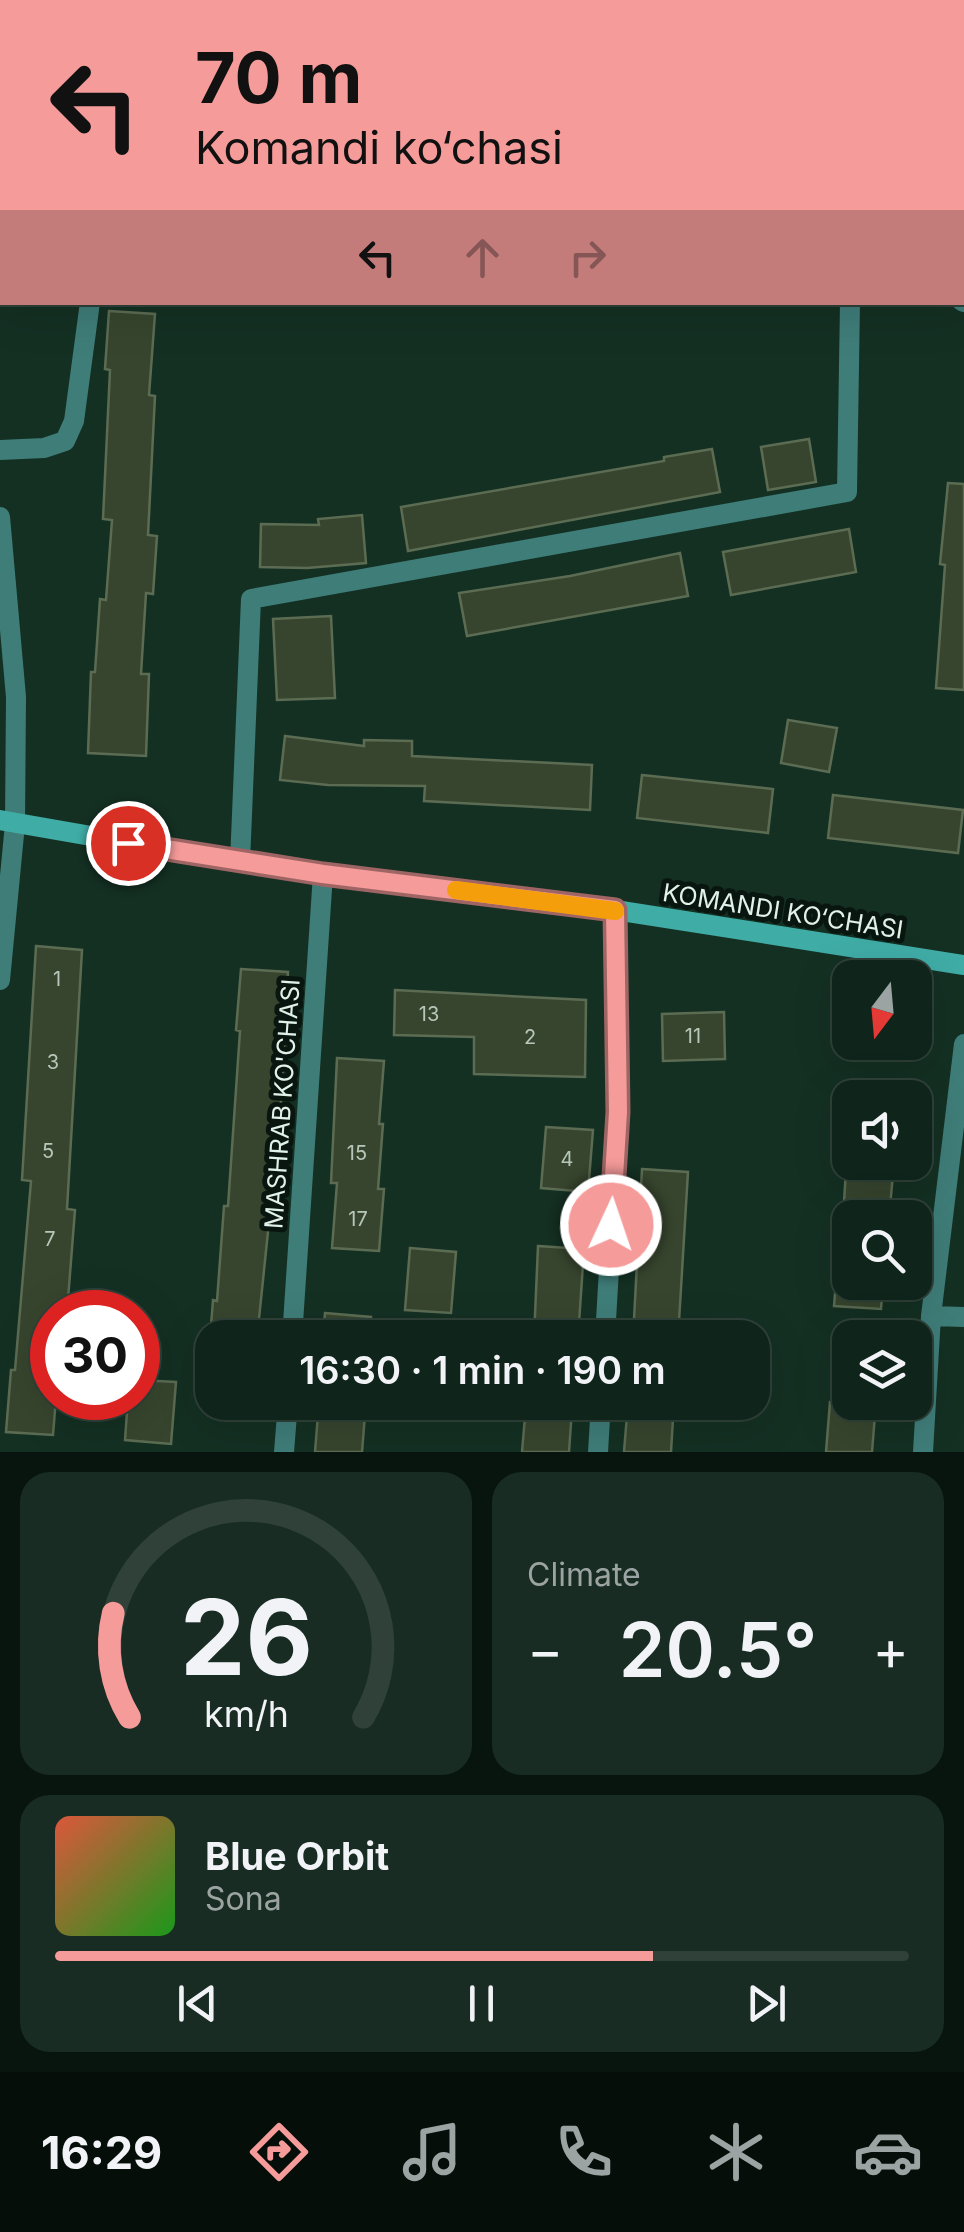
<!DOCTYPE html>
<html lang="en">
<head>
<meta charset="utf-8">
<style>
	:root { --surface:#0f241a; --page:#182c23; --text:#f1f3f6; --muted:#9ba4a2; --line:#2f4139; --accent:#f59b9a }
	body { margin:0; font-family:Inter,sans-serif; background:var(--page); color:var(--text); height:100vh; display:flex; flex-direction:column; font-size:38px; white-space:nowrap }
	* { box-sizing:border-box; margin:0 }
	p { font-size:32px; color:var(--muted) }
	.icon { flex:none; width:55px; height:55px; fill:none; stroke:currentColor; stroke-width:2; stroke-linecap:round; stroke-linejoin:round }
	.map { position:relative; height:1452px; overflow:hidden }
	.sheet { display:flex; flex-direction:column; gap:20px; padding:20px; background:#08140e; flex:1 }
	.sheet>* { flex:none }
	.top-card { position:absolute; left:0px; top:0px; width:965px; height:305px; box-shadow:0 10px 40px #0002,0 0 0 2px var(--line); background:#f59b9a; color:#111; overflow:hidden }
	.needle { width:65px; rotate:196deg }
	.fabs { position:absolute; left:832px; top:960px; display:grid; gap:20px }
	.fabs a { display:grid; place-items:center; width:100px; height:100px; border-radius:20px; background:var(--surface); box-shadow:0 10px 40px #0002,0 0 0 2px var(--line); font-size:50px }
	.speed { position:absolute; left:30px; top:1290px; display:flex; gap:20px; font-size:50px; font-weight:700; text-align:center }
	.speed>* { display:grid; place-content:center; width:130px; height:130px; border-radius:50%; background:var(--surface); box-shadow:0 10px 40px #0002,0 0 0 2px var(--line); line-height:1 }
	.speed .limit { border:15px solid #d22; background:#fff; color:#111 }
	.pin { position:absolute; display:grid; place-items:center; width:85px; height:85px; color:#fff; margin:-42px; border:5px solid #fff; border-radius:50%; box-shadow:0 2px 10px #0007 }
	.me { position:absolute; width:110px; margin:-55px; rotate:3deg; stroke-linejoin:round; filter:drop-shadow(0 0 8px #0008) }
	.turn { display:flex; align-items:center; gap:35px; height:210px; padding:0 30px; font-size:45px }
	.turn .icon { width:130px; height:130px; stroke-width:2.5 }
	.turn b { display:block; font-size:70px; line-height:85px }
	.lanes { display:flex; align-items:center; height:95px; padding:0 30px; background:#0003; justify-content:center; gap:50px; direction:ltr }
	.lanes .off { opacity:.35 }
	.big { font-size:75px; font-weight:600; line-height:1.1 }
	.sheet .widget { flex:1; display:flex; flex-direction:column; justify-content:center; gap:15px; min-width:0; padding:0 35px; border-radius:30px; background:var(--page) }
	.sheet .dial { align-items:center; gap:0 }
	.dial svg { height:260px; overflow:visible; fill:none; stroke:var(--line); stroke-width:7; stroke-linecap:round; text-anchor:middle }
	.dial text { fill:var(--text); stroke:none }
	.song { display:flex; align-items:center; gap:30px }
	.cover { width:120px; height:120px; border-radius:15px; background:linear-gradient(135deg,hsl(10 70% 55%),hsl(120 70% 35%)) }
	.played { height:10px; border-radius:5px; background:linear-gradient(90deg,var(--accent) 70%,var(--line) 70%) }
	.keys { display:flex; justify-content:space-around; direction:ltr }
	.heat { display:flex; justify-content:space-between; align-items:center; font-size:55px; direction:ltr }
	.sheet .tiles { flex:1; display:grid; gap:20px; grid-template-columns:1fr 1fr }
	.widget:last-child { grid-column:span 2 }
	.trip { position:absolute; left:195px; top:1320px; width:575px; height:100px; border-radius:30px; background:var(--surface); box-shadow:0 10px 40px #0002,0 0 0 2px var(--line); font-weight:600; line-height:100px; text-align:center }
	.dock { display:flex; height:160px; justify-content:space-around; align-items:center; background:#060e0a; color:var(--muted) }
	.dock .icon { width:70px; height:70px }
	.dock .on { color:var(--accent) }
	.dock b { font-size:45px; color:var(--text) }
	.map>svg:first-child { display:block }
	.building { fill:#37452e; stroke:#5c6c53; stroke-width:2.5 }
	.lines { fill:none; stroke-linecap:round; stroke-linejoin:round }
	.street { stroke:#3f7d79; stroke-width:20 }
	.secondary { stroke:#40aca6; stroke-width:20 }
	.route-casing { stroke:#9f6564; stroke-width:25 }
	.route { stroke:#f59b9a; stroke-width:18 }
	.slow { stroke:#f59e0b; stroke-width:18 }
	.labels { text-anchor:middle; stroke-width:10; stroke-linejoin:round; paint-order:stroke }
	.number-label { font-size:20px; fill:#b6c7ba }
	.street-label { font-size:25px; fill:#e1f2e8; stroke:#09150f }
</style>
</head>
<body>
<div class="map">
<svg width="964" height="1452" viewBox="0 0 964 1452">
	<rect width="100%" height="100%" fill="#143023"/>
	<path class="building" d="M109,311L155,314L149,395L155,396L148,535L157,536L153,594L146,593L141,674H149L146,756L88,753L91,672H95L100,599L106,600L112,520L103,519L110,370L105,369Z
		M809,439L816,482L768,490L761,447Z
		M712,449L720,492L408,551L401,507L664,461V457Z
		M948,483L964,484V690L936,688L945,565L940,564Z
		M362,515L366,563L307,568L260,567L261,524L319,525L318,519Z
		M849,529L856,572L731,595L723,552Z
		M680,553L688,596L467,636L459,593L570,576Z
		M331,616L335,698L277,700L273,619Z
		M788,720L837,728L829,772L781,763Z
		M285,736L364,746V740L412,741V756L592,765L590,810L424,801L425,786L328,785L280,780Z
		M642,775L773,789L768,833L637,818Z
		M833,795L963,810L958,853L828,838Z
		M36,946L82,950L67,1209L75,1210L67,1312H52V1398H56L53,1435L6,1432L11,1370H15L31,1181L22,1180Z
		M241,969L288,972L276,1194L272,1193L257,1338H210L213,1300L217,1301L224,1206H228L240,1031L236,1030Z
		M395,990L586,1000L585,1077L474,1074V1037L394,1035Z
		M724,1012L725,1059L663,1061L662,1014Z
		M337,1058L384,1061L379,1124H383L378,1189H384L379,1251L332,1248L337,1183H331Z
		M546,1127L593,1130L588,1192L541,1188Z
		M642,1169L688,1172L678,1338H633Z
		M846,1170L893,1174L889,1218H843Z
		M538,1246L584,1249L578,1338H534Z
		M410,1248L456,1252L451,1313L405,1310Z
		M836,1282H883L881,1309L834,1306Z
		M325,1313L371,1317L370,1338H323Z
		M138,1380L176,1382L171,1444L125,1440L128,1398H138Z
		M319,1402H366L362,1452H315Z
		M830,1402H876L872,1452H826Z
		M526,1405L572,1409L569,1452H522Z
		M627,1415L673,1419L671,1452H624Z"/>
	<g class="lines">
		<path class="street" d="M120,2V0
			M962,301L964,302
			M0,450L44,448L65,441L74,421L90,302
			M0,517L16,697L15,824L0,980
			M240,862L251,599L847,492L850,302
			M931,1316L964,1317
			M292,1338L323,874
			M605,1338L618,1112L615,910
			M284,1452L288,1402
			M598,1452L601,1402
			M923,1452L931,1316L964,1044"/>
		<path class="secondary" d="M0,820L240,862L615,910L964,965"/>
	</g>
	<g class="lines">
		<defs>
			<path id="route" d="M128,843L323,874L615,910L618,1112L611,1225"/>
		</defs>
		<use href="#route" class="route-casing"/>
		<use href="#route" class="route"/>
		<path class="slow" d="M456,890L615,911"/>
	</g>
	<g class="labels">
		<g class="number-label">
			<text x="57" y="986">1</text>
			<text x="429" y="1021">13</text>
			<text x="693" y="1043">11</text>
			<text x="530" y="1044">2</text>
			<text x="53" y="1069">3</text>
			<text x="48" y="1158">5</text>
			<text x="357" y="1160">15</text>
			<text x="567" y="1166">4</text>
			<text x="358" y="1226">17</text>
			<text x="50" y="1246">7</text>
		</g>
		<g class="street-label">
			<text transform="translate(783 911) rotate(9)" y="9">KOMANDI KO‘CHASI</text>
			<text transform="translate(282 1104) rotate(-86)" y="9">MASHRAB KO'CHASI</text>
		</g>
	</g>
</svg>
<div class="fabs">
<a><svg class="needle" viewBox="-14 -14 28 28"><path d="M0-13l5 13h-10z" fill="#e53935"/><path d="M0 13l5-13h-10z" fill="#9ba4a2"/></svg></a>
<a><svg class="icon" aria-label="sound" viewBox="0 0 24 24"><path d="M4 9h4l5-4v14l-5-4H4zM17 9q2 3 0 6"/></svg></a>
<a><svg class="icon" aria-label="search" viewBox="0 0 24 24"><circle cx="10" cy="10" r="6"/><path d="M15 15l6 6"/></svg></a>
<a><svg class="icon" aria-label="layers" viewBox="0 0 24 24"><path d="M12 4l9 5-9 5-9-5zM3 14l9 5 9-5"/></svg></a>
</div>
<div class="speed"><div class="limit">30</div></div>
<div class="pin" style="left:128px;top:843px;background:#d93025"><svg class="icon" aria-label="arrive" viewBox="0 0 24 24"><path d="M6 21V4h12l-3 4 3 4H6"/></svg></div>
<svg class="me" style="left:611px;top:1225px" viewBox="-20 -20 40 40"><circle r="17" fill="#f59b9a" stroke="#fff" stroke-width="3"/><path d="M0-11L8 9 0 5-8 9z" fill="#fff"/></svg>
<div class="trip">16:30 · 1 min · 190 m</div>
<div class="top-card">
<div class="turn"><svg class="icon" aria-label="left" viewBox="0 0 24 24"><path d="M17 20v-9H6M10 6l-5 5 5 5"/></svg><div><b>70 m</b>Komandi ko‘chasi</div></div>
<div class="lanes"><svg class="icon" aria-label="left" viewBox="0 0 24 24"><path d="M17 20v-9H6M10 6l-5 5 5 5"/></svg><svg class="icon off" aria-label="ahead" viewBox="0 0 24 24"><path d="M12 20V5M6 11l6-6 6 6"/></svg><svg class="icon off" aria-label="right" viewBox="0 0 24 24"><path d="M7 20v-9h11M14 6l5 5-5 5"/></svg></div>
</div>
</div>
<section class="sheet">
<div class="tiles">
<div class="widget dial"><svg viewBox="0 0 100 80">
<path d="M14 69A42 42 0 1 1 86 69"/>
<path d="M14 69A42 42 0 0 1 9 37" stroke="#f59b9a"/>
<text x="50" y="56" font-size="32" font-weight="700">26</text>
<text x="50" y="72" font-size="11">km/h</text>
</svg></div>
<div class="widget"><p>Climate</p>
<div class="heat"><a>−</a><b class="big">20.5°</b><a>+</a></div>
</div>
<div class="widget">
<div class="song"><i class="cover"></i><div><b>Blue Orbit</b><p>Sona</p></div></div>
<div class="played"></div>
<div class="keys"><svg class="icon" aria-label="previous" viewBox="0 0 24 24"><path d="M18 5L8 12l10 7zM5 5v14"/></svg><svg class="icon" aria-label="pause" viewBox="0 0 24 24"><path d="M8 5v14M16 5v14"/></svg><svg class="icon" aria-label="next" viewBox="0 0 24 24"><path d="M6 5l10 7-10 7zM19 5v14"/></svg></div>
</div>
</div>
</section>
<nav class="dock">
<b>16:29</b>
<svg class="icon on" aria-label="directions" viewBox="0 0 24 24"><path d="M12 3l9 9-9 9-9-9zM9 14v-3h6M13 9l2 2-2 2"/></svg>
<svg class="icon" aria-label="music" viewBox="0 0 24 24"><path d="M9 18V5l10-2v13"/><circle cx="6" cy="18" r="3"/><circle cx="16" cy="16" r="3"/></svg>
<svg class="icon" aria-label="phone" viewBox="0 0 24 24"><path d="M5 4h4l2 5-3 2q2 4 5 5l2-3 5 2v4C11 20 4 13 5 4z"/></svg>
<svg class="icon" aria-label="climate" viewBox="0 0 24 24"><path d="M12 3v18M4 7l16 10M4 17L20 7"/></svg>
<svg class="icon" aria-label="car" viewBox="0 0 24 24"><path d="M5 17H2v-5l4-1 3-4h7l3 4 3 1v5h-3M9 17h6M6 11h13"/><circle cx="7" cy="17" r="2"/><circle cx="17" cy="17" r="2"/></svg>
</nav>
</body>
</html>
